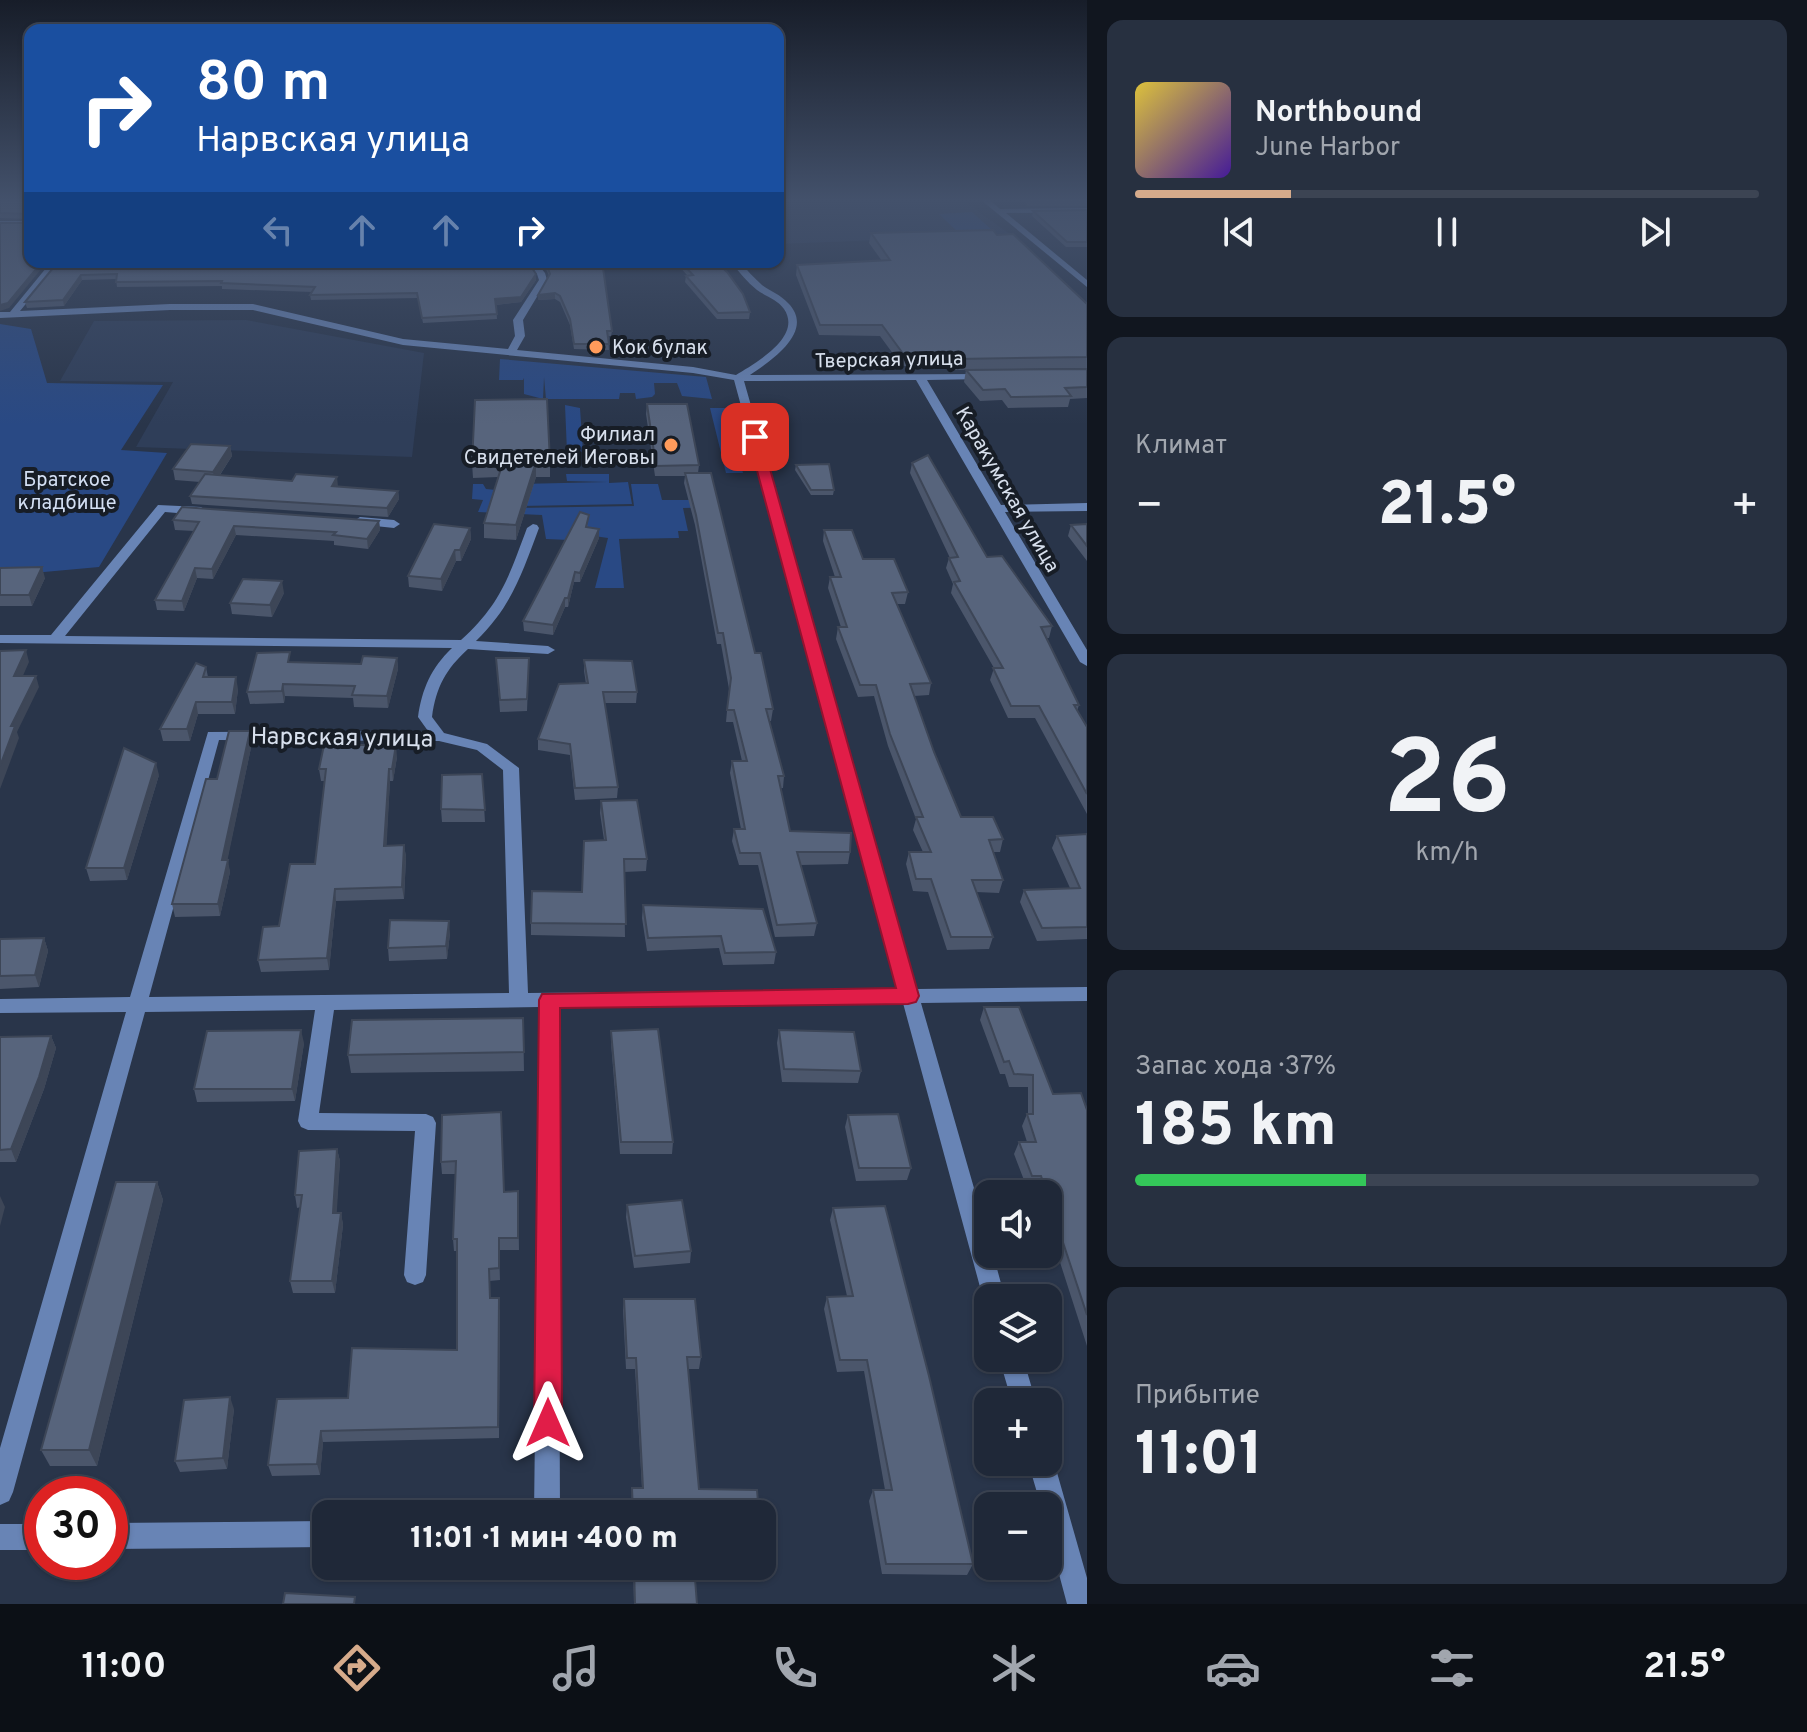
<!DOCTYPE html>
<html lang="ru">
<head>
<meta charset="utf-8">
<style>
	:root { --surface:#1f2838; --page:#273040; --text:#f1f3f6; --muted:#a1a6ae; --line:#3c4453; --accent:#d6ab8b }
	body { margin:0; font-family:Overpass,sans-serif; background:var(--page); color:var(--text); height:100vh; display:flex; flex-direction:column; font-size:30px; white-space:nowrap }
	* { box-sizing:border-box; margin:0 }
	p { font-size:26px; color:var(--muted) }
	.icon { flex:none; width:44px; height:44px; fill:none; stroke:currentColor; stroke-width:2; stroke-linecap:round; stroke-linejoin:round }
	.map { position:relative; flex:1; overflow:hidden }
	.panel { display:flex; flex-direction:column; gap:20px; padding:20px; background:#11161f; width:720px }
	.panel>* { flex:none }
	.top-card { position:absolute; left:24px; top:24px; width:760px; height:244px; border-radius:16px; box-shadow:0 2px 6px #0004,0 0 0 2px var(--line); background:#1a4fa0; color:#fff; overflow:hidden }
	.tools { position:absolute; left:974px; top:1180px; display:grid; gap:16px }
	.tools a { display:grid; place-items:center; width:88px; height:88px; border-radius:16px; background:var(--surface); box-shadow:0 2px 6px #0004,0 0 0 2px var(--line); font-size:40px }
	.speed { position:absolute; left:24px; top:1476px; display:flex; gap:16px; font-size:40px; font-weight:700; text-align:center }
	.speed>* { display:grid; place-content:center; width:104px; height:104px; border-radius:50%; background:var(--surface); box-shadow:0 2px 6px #0004,0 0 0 2px var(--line); line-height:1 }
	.speed .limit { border:12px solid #d22; background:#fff; color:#111 }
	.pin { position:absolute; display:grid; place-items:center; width:68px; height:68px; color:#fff; margin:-34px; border-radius:16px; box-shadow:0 4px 12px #0006 }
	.me { position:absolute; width:88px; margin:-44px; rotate:0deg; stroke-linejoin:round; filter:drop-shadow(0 0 6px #0008) }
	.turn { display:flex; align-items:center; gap:28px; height:168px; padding:0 40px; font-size:36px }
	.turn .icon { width:104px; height:104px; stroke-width:2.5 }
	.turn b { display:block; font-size:56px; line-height:68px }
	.lanes { display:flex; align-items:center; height:76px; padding:0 40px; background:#0003; justify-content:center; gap:40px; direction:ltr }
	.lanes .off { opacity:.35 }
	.big { font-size:60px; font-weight:800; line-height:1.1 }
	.panel .tile { flex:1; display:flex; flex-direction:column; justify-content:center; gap:12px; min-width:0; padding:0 28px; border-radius:16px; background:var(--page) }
	.panel .dial { align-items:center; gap:0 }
	.dial b { font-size:104px; line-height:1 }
	.song { display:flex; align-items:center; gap:24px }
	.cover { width:96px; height:96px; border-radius:12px; background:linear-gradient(135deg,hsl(50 70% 55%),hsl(260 70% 35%)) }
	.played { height:8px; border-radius:4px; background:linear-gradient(90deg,var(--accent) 25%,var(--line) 25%) }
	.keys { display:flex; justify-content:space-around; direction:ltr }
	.heat { display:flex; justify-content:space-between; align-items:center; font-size:44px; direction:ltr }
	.charge { height:12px; border-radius:6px; background:linear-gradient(90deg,#34c759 37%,var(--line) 0) }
	.trip { position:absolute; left:312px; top:1500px; width:464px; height:80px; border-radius:16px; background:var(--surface); box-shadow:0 2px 6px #0004,0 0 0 2px var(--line); font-weight:800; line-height:80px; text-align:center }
	.tabs { display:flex; height:128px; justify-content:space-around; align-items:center; background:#0c1016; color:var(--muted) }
	.tabs .icon { width:56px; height:56px }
	.tabs .on { color:var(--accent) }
	.tabs b { font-size:36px; color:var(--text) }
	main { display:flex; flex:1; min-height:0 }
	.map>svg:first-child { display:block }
	.built { fill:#2f3e59 }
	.green { fill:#294984 }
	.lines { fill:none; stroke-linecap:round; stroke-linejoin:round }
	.minor { fill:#6884b5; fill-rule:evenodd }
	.wall { fill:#4b566b }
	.shaded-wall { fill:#3d4657 }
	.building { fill:#57647c; stroke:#3d4657; stroke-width:2 }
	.route { fill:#e11d48; stroke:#92132f; stroke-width:2 }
	.poi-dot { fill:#ff9b5b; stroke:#171d26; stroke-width:3 }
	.labels { text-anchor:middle; stroke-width:8; stroke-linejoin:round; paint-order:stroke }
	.far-poi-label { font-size:20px; fill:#d8e0ed; stroke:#171d26; text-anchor:start }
	.far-street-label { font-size:20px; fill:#d8e0ed; stroke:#171d26 }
	.far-park-label { font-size:20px; fill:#d3dff3; stroke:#171d26 }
	.street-label { font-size:24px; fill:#d8e0ed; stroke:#171d26 }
</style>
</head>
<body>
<main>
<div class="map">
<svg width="1087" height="1604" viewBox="0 0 1087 1604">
	<rect width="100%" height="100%" fill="#29354a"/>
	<path class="built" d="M778,201H964L1011,235L778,244Z
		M246,320L424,353L412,457L136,447L173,382L60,381L94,321Z"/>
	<path class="green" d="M972,212L993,231L959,233L939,214Z
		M0,324L31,329L47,383L163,385L121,450L167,453L99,567L0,576Z
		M500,359L706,377L712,399L682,396L677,383H654L655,394L652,397L636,399L635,393H620L619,399H546L544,377L543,399L524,394V378L523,380H499Z
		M565,405L580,408L583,452H567Z
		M710,408H726L743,473H726Z
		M566,474H609V483L628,482L632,504L520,506L519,484L608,482L567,481Z
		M473,484H483L486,489L496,490L518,508L634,506L631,484H658L662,500H718L720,507L683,508L688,531H678L679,538L619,539L624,588H595L608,538L573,533L569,540L546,539L542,515L478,512L483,500L472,499Z"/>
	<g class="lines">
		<path class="minor" d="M981,200H990L1000,209L1087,208V212L1006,213L1087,280V287Z
			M0,221H30V225H0Z
			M51,262H60L20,311L170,304H253L403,339L508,349L515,336L513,320L539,280L537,274L527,262H536L545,273L547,280L523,320L525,336L517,350L693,367L736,375C755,363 803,337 784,309C778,300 765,296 757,290C747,282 739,272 731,262H740C747,270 754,278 762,285C770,291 781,295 788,303C816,331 771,361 750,375L988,374L989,376L984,379L927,380L1001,505L1087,503V511L1005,512L1087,650V666L1080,662L916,380L744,381L917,989L1087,987V1001L921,1003L988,1237V1254H993L1005,1298H988V1306L983,1298L903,1003L558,1007L560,1514H534L540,1007L334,1010L319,1113L426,1114L433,1117L436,1123L426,1275L423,1282L415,1285L407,1282L404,1275L415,1131L308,1130L301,1127L298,1121L315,1010L145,1012L13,1492L9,1501L0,1505V1448L126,1012L0,1013V999L130,997L208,732L428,731L418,717C422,689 431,668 452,648L0,643V635H51L158,505L201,507L207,511L201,515L165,512L65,636L461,640C501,604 509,576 527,528L533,524L537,525L539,528C522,573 512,606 476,641L548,646L555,650L548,654L468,649C446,669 436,687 432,717L444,733L487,744L519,768L528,993L899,989L734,380L693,373L403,345L253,310H170L0,318V312H10ZM219,740L439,741L477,750L503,770L509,993L149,997Z
			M360,517L394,520L400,524L394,528L356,524L354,521Z
			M999,1358H1023L1036,1402H1012Z
			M1048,1452L1054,1462L1087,1578V1604H1067L1048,1533V1506H1041L1028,1462H1048Z
			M326,1521V1547L110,1549V1523Z
			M0,1524H42V1550H0Z"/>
	</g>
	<path class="wall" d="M0,200H30V262L9,308L30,219L0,218Z
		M1023,200H1087V206H1028Z
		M1087,210V247H1066L1032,216L1033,211Z
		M871,233L997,235L1087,304V368L954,370L949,364L902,366L880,336L819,335L796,275L797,265L882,261L869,243Z
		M58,262L536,280L521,302L496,305L497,319L423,323L418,298L311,300L310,295L312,292L222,289V286L117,287L116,279L82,280L64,306L27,308L25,302Z
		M539,262H598L612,331L611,336H608L609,350L574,349L570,325L560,302L555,299L538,300L549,276L547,271Z
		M675,262H716L750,312L749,319H717L685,282L686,276L687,275Z
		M1087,369V398L1070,399L1068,407L1008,408L1002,400L980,401L964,382L966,370Z
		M647,404L699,465L698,473L773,709L771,721H769L784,776L783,788H781L790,831L850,852L848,864L801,865L817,923L814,936L775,937L758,865H739L732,841L734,829H741L730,773L732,761H742L733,722H726L729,689L721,644H717L695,525L684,483L685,476H655L646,414Z
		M230,446L232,456L220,475L338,486V487L398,491L399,499L388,517L192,504L190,496L200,482L175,480L173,469Z
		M550,462V477H536L516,540L484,538V523L498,477L473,478L472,463Z
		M912,463L987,557L1052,626L1049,638H1046L1079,705L1077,711L1087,727V814L1035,718H1008L990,680L994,668L951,593L953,584L946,568L949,558H950L910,473Z
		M796,465L834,490L833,495H811L795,470Z
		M173,520L379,521L380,530L368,549L334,545V541L236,535L213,579L197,578L184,611L157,610L155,600L194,531L175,530Z
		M588,524L587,528L599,538L580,582H574L568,607H565L553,635L524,631L523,621Z
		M1087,524V561L1068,536L1071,525Z
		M470,528L471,539L461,561H456L442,591L409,587L408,576Z
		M824,530L908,592L905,604H897L931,683L929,695L914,696L934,752L961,817L1003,839L1000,852H993L1003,880L999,893L976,892L993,937L989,949L947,950L928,892L913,891L906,864L909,852H923L913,830L916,819L888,746L874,696L858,697L836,639L838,627H841L828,588L830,577H835L823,541Z
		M0,568L45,578L32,606H0Z
		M284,593L272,617L232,614L230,603Z
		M397,658L398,669L388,708L354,707L353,698L285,696L284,703L250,704L247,692L292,662L361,664Z
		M496,658H529L527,711L500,712Z
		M584,660L637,692L636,703H605L618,787L617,798L575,800L570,755L538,750V739L586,684L584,671Z
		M206,667L208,677L238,689L235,714H198L190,741H163L160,729Z
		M250,731L252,743L227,860L230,872L220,916L175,917L172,904L217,779Z
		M397,757L393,781H390L386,846L404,845L406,857L404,899L336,901L329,970L261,972L258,960L315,864L325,781H321L319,769Z
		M482,774L485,822H442L441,809Z
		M159,775L127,880L90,881L86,868Z
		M601,801L647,859L646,871L624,872L625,937L531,935V923L582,892L604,840L600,813Z
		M1087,834V939L1037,941L1020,902L1024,890L1070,888L1052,848L1057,836Z
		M643,905L776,952L774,964L723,965L719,948L647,951L642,918Z
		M450,933L447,959L389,961L388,948Z
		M44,938L48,951L39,987L0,989V939Z
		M984,1007L1053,1094L1087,1110V1346L1048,1225V1194H1038L1036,1188H1027L1014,1154L1019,1142H1027L1022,1126L1027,1114H1028V1087H1009L1005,1074H1000L980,1020Z
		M523,1018L524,1071L351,1073L348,1055Z
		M779,1030L861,1071L858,1083L782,1082L777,1043Z
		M611,1031L673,1142L672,1154H620L611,1043Z
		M51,1036L56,1048L44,1089L16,1162H0V1037Z
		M304,1043L295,1101L197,1102L194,1089Z
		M442,1115L504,1192L518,1191L519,1250H499L500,1280L489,1281L490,1298L500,1310L499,1438L323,1442L320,1475L272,1476L268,1465L348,1398L457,1350V1251H454L453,1239L456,1174H442L441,1162Z
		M848,1115L911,1168L907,1180L856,1181L845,1127Z
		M337,1149L340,1161L336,1213H341L343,1225L335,1293H293L290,1281L301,1207L297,1208L295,1195Z
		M157,1182L163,1200L97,1466H50L41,1450Z
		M627,1205L691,1251L690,1263L634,1268L626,1217Z
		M833,1208L973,1564L967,1575L882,1574L869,1501L873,1490H885L864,1371L837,1372L824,1309L827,1297L847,1296L830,1220Z
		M624,1299L701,1357L699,1369H688L699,1489L759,1514H631L632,1488H642L635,1369H626L623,1310Z
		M234,1409L227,1469L180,1472L175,1461Z
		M633,1566H761V1567L694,1566L697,1604H634Z"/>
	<path class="shaded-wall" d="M42,262H47L9,308L0,311V305Z
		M536,274V280L521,302L495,305V299Z
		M81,275L82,280L64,306L63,300Z
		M555,293V299L538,300V295Z
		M230,446L232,456L215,482L213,472Z
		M536,462V477L516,540V525Z
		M337,477L338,486L333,495L332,486Z
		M398,491L399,499L388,517L387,508Z
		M379,521L380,530L368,549L367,539Z
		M234,526L236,535L213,579L212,569Z
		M470,528L471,539L461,561L460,550Z
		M599,529V538L580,582V573Z
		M455,550L456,561L442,591L441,579Z
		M42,567L45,578L32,606L29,595Z
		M195,568L197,578L184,611L182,601Z
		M575,572L574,582L568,607V598Z
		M282,581L284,593L272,617L270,605Z
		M565,598V607L553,635V625Z
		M26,650L29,662L18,687L14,676Z
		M397,658L398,669L388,708L387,696Z
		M36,676L39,687L17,732L19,738L0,789V766L11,726Z
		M236,677L238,689L235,714L232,702Z
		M283,684L285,696L284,703L282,691Z
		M196,702L198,714L190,741L187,729Z
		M250,731L252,743L225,872L222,860Z
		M396,745L397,757L393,781L392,769Z
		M156,763L159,775L127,880L124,868Z
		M389,769L390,781L386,858L384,846Z
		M404,845L406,857L404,899L402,887Z
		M228,860L230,872L220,916L218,904Z
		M335,889L336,901L329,970L327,958Z
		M449,921L450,933L447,959L446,946Z
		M44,938L48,951L39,987L35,975Z
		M301,1030L304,1043L295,1101L292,1089Z
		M51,1036L56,1048L44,1089L16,1162L11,1149Z
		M337,1149L340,1161L336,1225L333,1213Z
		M157,1182L163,1200L97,1466L89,1450Z
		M0,1196L5,1207L0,1226Z
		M341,1213L343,1225L335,1293L332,1281Z
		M230,1397L234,1409L227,1469L223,1458Z
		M321,1431L323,1442L320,1475L317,1464Z"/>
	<path class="building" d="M0,200H30V214L0,213Z
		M1087,210V242H1067L1033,211Z
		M30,218V262H42L8,303L0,305V223H29Z
		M993,230L997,235L1013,234L1087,304V357L956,359L951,353L904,355L882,325H820L797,265L890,260L871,233Z
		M58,262H528L536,274L521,297L495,299L497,314L422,318L417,293L310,295L315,287L221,283L222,281L116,282L117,274L81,275L63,300L25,302Z
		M544,262H598L603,268L612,331H607L609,344H574L570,319L560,296L555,293L538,295L550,274L547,266Z
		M681,262H716L727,272L743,294L750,312L718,313L686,276L693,275Z
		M1087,369V387L1065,388L1071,396L1011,397L1005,389L983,390L966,370Z
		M547,399L550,462H536L516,525L484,523L503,462L472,463L475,400Z
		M647,404H687L699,465L656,466Z
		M191,444L230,446L213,472L173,469Z
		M928,455L987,557L1002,556L1052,626L1041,627L1079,705H1074L1087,727V794L1039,706H1011L993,668H1003L954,582L960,581L949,558L958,557L912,463Z
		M829,464L834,490H811L796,465Z
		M685,473H711L755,653H761L773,709H766L784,776H778L790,831L851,833L850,852H797L817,923L777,925L760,853H740L734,829H745L732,761H747L734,710H727L731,678L723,633H718L696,515Z
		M205,474L292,481L296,474L337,477L332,486L398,491L387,508L190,496Z
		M182,507L379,521L367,539L333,535L336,532L234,526L212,569L195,568L182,601L155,600L199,522L173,520Z
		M580,512L589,515L586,527L599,529L580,573L575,572L568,598H565L553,625L523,621Z
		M434,524L470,528L460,550H455L441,579L408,576Z
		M1087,524V546L1071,525Z
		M824,530H852L863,559H894L908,592L892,593L931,683L910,684L934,752L961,817H993L1003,839L989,840L1003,880H972L993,937H951L931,879H916L909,852H931L916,817H923L890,734L876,685H860L838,627H847L830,577H841Z
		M42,567L29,595H0V568Z
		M243,579L282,581L270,605L230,603Z
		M26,650L14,676H36L11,726H15L0,766V651Z
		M290,652L288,662L361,664L363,656L397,658L387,696L352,695L355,686L283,684L282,691L247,692L257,653Z
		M496,658H529L527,699L500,700Z
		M584,660L632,661L637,692H603L618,787L575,788L570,744L538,739L559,684L588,683Z
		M196,663L206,667L203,677H236L232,702H196L187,729H160Z
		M229,731H250L222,860H228L218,904H172L206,779H217Z
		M324,745H396L392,769H389L384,846L404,845L402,887L335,889L327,958L258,960L263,927L279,926L290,864H315L326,769H319Z
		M124,748L156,763L124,868H86Z
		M482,774L485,810L441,809L442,775Z
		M637,800L647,859H624L626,924L531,923L532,891L582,892L584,841L606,840L601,801Z
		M1087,834V927L1042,928L1024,890L1080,888L1057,836Z
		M643,905L763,909L776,952L725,953L721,936L648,938Z
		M390,920L449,921L446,946L388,948Z
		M44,938L35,975L0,976V939Z
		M984,1007H1019L1053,1094L1081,1093L1087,1110V1315L1041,1176H1032L1019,1142H1036L1027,1114H1033V1075L1014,1074L1009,1061L1004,1062Z
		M523,1018L524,1052L348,1055L352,1020Z
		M658,1029L673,1142H621L611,1031Z
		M301,1030L292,1089H194L207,1031Z
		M779,1030L854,1032L861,1071L784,1069Z
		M51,1036L39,1077L11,1149L0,1150V1037Z
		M501,1112L504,1192L518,1191V1238H499V1268L489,1269L490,1298H499L498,1427L321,1431L317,1464L268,1465L277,1399L348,1398L352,1348L457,1350V1239H453L456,1161L441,1162L442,1115Z
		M898,1114L911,1168H859L848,1115Z
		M337,1149L333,1213H341L332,1281H290L302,1195H295L299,1151Z
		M116,1182H157L89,1450H41Z
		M682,1200L691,1251L635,1256L627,1205Z
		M885,1206L929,1376L973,1564H886L873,1490H892L867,1360H840L827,1297L853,1296L833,1208Z
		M624,1299H695L701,1357H687L699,1489L757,1490L759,1514H633L632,1488H643L636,1358H627Z
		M230,1397L223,1458L175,1461L184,1400Z
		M634,1566H694L697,1604H635Z
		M285,1593L355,1597L354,1604H283Z"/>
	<linearGradient id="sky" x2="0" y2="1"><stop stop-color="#171d29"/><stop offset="0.47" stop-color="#43516b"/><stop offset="1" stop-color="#43516b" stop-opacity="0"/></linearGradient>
	<rect width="1087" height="425" fill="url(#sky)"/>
	<path class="route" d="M755,433L761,437L919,996L916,1002L908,1004L560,1008L562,1423L557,1433L548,1437L538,1433L534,1423L539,1000L542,994L896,988L748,437Z"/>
	<g class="poi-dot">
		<circle cx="596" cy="347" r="8"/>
		<circle cx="671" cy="445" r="8"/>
	</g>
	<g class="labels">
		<g class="far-poi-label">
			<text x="612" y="354">Кок булак</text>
			<text x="655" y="441" text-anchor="end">Филиал<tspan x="655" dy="23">Свидетелей Иеговы</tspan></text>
		</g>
		<g class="far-street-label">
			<text transform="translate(889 359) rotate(-1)" y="7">Тверская улица</text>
			<text transform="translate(1008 489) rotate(60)" y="7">Каракумская улица</text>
		</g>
		<g class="far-park-label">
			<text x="67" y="486">Братское<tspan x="67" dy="23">кладбище</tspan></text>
		</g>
		<g class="street-label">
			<text transform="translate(342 737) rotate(1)" y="8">Нарвская улица</text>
		</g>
	</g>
</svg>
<div class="tools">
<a><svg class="icon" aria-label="sound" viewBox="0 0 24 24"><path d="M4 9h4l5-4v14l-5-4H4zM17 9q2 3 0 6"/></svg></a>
<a><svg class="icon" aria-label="layers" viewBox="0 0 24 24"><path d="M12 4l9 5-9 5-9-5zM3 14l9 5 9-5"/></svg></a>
<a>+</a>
<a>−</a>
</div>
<div class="speed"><div class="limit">30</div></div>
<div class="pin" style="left:755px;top:437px;background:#d93025"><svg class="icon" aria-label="arrive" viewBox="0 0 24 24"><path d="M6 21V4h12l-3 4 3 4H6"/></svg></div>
<svg class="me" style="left:548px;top:1423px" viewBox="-20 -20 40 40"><path d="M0-17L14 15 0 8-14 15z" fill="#e11d48" stroke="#fff" stroke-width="4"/></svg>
<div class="trip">11:01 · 1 мин · 400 m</div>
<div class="top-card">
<div class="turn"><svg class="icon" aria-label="right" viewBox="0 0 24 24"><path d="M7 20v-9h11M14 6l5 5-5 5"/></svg><div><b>80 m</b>Нарвская улица</div></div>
<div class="lanes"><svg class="icon off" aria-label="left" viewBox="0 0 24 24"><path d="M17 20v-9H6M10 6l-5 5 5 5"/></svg><svg class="icon off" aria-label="ahead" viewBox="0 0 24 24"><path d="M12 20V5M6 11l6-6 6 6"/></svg><svg class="icon off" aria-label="ahead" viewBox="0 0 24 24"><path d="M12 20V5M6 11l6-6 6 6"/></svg><svg class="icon" aria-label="right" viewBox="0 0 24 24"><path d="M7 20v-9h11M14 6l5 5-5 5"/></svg></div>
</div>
</div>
<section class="panel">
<div class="tile">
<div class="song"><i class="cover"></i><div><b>Northbound</b><p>June Harbor</p></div></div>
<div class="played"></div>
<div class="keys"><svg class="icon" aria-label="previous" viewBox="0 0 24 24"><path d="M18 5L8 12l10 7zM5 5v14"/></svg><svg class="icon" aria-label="pause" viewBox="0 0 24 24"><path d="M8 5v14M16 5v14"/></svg><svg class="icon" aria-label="next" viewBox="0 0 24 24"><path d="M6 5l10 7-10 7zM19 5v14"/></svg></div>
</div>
<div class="tile"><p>Климат</p>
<div class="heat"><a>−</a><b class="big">21.5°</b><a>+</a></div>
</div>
<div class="tile dial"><b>26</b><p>km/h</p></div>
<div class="tile"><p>Запас хода · 37%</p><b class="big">185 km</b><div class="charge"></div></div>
<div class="tile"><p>Прибытие</p><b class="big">11:01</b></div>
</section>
</main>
<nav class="tabs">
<b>11:00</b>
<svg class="icon on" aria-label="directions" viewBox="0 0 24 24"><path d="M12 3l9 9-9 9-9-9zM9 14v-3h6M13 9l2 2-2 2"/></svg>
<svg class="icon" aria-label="music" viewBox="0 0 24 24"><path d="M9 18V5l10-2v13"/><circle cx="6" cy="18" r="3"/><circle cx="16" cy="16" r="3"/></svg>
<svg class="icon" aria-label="phone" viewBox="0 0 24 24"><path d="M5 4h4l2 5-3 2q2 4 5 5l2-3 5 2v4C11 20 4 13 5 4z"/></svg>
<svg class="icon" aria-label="climate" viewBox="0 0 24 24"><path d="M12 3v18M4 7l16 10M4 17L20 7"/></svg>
<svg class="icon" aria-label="car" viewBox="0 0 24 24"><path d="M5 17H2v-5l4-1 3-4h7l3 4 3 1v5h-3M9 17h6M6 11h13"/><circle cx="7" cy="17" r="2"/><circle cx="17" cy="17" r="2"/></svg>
<svg class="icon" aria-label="filters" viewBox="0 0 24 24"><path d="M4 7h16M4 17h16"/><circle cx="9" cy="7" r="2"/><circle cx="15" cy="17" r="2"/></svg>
<b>21.5°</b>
</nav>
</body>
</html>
